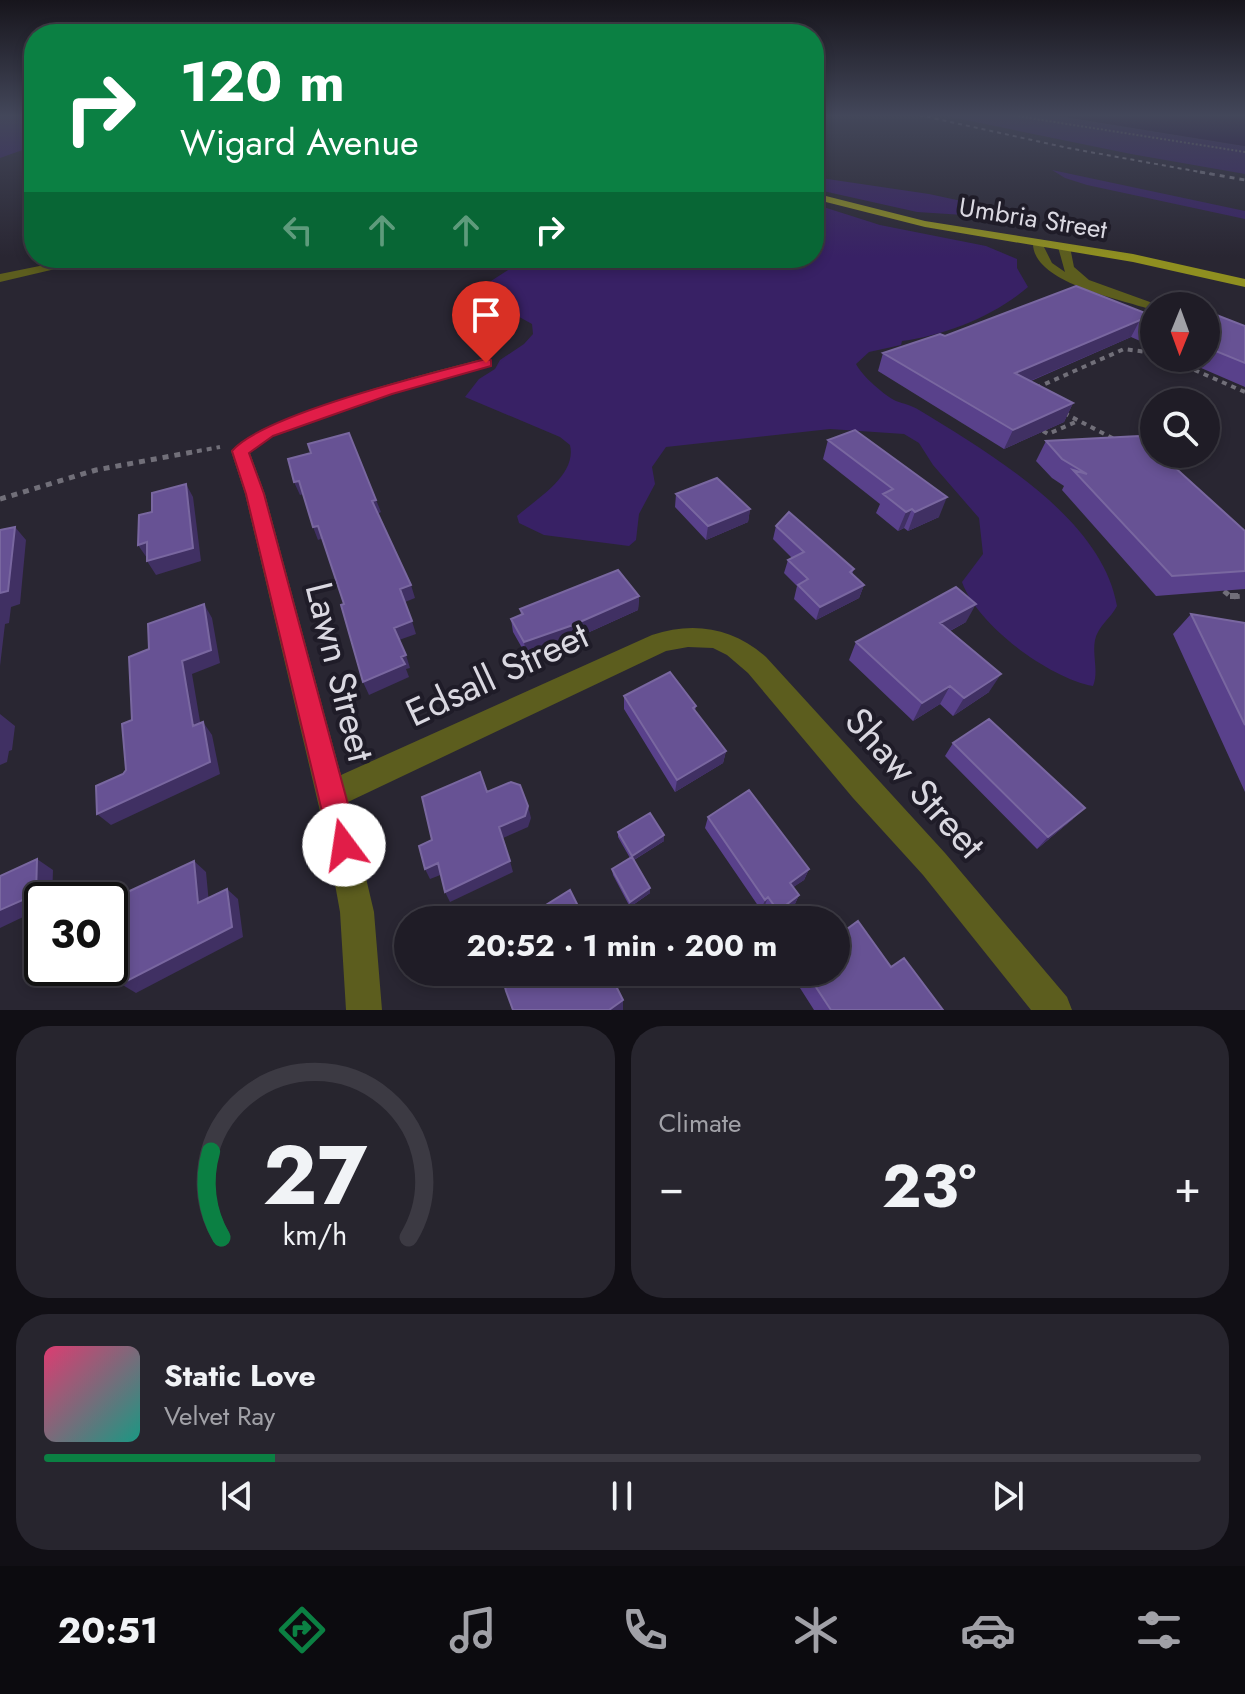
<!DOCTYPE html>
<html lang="en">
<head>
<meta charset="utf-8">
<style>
	:root { --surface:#1f1c26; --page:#27252e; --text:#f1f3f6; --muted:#a1a1a7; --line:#3c3a43; --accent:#0b8043 }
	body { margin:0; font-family:Jost,sans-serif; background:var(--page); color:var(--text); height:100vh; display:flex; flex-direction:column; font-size:30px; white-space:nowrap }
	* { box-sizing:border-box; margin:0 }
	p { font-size:26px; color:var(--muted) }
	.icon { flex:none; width:44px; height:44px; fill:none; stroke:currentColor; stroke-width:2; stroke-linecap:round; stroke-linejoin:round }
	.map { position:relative; height:1010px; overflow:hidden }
	.panel { display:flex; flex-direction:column; gap:16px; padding:16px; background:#110f15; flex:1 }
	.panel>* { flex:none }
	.guide { position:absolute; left:24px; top:24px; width:800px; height:244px; border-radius:32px; box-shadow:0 4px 12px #0003,0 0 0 2px var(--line); background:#0b8043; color:#fff; overflow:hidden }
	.needle { width:52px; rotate:181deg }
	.buttons { position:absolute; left:1140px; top:292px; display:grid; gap:16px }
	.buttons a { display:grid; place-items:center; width:80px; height:80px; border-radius:50%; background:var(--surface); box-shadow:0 4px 12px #0003,0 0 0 2px var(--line); font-size:40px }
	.speed { position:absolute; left:24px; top:882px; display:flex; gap:16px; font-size:40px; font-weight:700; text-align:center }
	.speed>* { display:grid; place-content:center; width:104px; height:104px; border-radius:50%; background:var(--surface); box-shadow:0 4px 12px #0003,0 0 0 2px var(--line); line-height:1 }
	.speed .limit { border:4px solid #111; border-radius:12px; background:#fff; color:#111 }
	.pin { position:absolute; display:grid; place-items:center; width:68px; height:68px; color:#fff; margin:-82px -34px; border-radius:50% 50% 50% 0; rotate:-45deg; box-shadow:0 0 8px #0007 }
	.pin .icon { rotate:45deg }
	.me { position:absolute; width:88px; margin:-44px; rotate:346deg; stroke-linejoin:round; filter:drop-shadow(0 0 6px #0008) }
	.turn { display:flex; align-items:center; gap:28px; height:168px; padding:0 24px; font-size:36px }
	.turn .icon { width:104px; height:104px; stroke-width:2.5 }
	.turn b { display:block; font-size:56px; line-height:68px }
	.lanes { display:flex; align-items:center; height:76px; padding:0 24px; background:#0003; justify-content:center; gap:40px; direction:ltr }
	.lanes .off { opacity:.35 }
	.big { font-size:60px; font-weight:700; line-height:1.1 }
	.panel .card { flex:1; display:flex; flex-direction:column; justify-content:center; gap:12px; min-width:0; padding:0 28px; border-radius:32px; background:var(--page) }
	.panel .dial { align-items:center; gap:0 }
	.dial svg { height:208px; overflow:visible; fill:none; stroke:var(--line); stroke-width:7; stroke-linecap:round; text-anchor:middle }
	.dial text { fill:var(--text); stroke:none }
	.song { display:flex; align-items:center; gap:24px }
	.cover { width:96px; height:96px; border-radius:12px; background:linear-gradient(135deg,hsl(340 70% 55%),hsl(170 70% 35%)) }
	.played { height:8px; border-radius:4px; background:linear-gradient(90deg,var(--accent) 20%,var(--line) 20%) }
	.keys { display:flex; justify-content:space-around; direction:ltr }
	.heat { display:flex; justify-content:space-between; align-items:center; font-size:44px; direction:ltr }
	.panel .tiles { flex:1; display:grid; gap:16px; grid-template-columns:1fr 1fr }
	.card:last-child { grid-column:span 2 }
	.trip { position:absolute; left:394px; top:906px; width:456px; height:80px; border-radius:40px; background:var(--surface); box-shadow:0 4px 12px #0003,0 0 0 2px var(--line); font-weight:700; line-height:80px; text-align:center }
	.menu { display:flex; height:128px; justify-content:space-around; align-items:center; background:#0c0b0f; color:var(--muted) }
	.menu .icon { width:56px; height:56px }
	.menu .selected { color:var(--accent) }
	.menu b { font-size:36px; color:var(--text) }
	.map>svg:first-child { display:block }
	.green { fill:#382165 }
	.water { fill:#1e0641 }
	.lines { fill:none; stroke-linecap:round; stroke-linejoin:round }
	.path-far3 { stroke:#716f79; stroke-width:2; stroke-dasharray:2 2; stroke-linecap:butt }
	.path-far2 { stroke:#716f79; stroke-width:4; stroke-dasharray:5 5; stroke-linecap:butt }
	.path-far1 { stroke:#716f79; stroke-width:5; stroke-dasharray:6 6; stroke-linecap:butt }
	.path { stroke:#716f79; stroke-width:6; stroke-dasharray:8 8; stroke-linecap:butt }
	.minor { fill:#5c5d1e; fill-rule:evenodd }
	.major { fill:#8f8f20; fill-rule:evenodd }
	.rail-far1 { stroke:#7e7c86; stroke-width:2; stroke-dasharray:4 4; stroke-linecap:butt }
	.rail { stroke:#7e7c86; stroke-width:3; stroke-dasharray:5 5; stroke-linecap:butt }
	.wall { fill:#59418b }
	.shaded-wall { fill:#403063 }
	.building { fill:#675294; stroke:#7967a0; stroke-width:2 }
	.route { fill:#e11d48; stroke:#92132f; stroke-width:2 }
	.labels { text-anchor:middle; stroke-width:8; stroke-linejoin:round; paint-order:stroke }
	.far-street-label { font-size:26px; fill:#dad8e1; stroke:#1f1c28 }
	.near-street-label { font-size:38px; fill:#dad8e1; stroke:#1f1c28 }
</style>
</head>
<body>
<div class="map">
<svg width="1245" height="1010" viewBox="0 0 1245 1010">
	<rect width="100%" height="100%" fill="#292632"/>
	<path class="green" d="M34,115V146L0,158V116Z
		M941,115H1053L1245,146V174L1131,154Z
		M1052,170L1245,211V219L1087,185L1065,178Z
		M814,177L929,194L1008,211L1024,219L917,212L814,189Z
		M814,204L880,225L986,246L1017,259V268L1028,287C994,316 946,335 902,341L901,345L869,352L856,364C862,376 884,395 896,401C904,404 911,405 919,410C989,453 1102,518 1117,606C1111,618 1098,626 1095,640C1092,656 1099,671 1093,686C1049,678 977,625 962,582L983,554L979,518L933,465L919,443L904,434L830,429L666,447L652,467L655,484L639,514L636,540L629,546L544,535L519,523L517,516C538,498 577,475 570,445L560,437L465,397L479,379L495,369L500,360L524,344L533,334L532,324L485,298L491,281L511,268L504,258H814Z"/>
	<path class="water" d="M1053,115H1245V146Z"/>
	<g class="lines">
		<path class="path-far3" d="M1010,115L1245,152"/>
		<path class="path-far2" d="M1167,358L1245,392
			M1036,388L1124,349L1154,353
			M1064,413L1116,440
			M1043,431L1048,434L1078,421
			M187,453L220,447"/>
		<path class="path-far1" d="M0,499L96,470L198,451
			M1224,591L1231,597L1245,596"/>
		<path class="path" d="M1230,596H1243"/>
		<path class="minor" d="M1033,241H1041L1052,263L1065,272L1058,247L1064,244L1070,247L1074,267L1089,280L1161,306L1149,309C1117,298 1030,282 1033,241Z
			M79,258H102L0,282V274Z
			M486,358L491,360V366L393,394L273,436L250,453L265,494L341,775L652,635C694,621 733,628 766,657L945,853L1067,997L1072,1010H1031L923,875L853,798L748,673L727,655L713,648L688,647L666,651L348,802L374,912L382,1010H346L340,912L328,845L245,494L231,451C259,416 435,371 486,358Z"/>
		<path class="major" d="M814,193L925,221L1133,254L1245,279V287L1133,262L925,227L814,199Z"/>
		<path class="rail-far1" d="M919,115L1068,148L1211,174"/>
		<path class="rail" d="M1200,172L1245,180"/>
	</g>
	<path class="wall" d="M1206,311L1245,326V387L1178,358H1206Z
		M1154,314V347L1131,337L1031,381L1073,403L1064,422L1004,449L878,371L883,353L945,336L1150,315Z
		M828,440L939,517L908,531L904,528L898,531L876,513L880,504L823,459Z
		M1046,441L1245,531V589L1156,596L1062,490L1064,486L1052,478L1036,461Z
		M676,494L750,509L748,522L706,540L675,507Z
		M776,526L854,569L852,574L864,585L859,598L816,620L794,599L797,586L784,573L788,560L792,558L773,539Z
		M639,596L638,610L574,639L526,655L513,632L511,619L521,615L520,609Z
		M1191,614L1245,623V792L1173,634Z
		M966,622L950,631L989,692L953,716L940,704L913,721L849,660L856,642Z
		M624,696L696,706L695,711L726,751L723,763L675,792L624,709Z
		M953,743L1073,819L1037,849L945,756Z
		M708,817L809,869L804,880L793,887L799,895L794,906L775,920H773L764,908L761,910L705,828Z
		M618,832L664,841L634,860L650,893L630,907L613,875L612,869L630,858L618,837Z
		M891,967L943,1010H814L793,977L795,972H836Z"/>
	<path class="shaded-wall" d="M1140,320L1131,337L1007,391L1015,373Z
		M1073,403L1064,422L1004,449L1013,430Z
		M299,481L304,494L300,495L294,482Z
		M186,484L193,497L201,561L156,575L147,561Z
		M947,497L939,517L908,531L915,512Z
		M376,500L381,512L377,514L372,501Z
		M750,509L748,522L706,540L708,526Z
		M912,509L904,528L898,531L906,512Z
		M318,526L323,538L318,540L313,527Z
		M15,527L26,540L20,604L11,607L9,623L5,624L0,666V593Z
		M147,542V558L138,545Z
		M411,585L415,598L405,602L400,589Z
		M864,585L859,598L816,620L820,607Z
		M639,596L638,610L574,639L526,655L524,642Z
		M204,604L212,618L220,663L192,674L203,739L193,726L182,661Z
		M976,604L966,622L931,641L940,623Z
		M412,621L416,634L399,640L394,628Z
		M406,655L410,668L406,669L409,677L369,695L363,682Z
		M1001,674L989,692L953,716L964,698Z
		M950,686L940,704L913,721L922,703Z
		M0,714L15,726L12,750L9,751L7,762L0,765Z
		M203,722L212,735L220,774L111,825L97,814Z
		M726,751L723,763L675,792L677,780Z
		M528,806L531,818L528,827L503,838L499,827Z
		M1085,808L1073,819L1037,849L1048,837Z
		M664,835V841L632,861V856Z
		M37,859L53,870L52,900H42V908L0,928V910Z
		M194,861L206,872L210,914L198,903Z
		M510,861L513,872L450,902L445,892Z
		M438,863L443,874L430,879L425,869Z
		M809,869L804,880L785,893L790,883Z
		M650,888V893L630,907V902Z
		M227,889L238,899L243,937L136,993L121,984Z
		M799,895L794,906L774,920L778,911Z
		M768,897L764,908L761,910L765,900Z
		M623,1000V1010H609Z"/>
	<path class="building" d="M1076,286L1150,315L1154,314V326L1140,320L1015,373L1073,403L1013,430L883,353L940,334L945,336Z
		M1183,302L1192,306H1173Z
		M1206,311L1245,326V363L1206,347Z
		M855,430L947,497L915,512L912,509L906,512L883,494L893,489L828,440Z
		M349,433L376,500L372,501L411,585L400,589L412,621L394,628L406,655L401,657L405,664L363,682L341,605L344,604L318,526L313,527L299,481L294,482L288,459L311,453L308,444Z
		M1139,436L1154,449V454H1160L1245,531V571L1172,576L1073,470L1087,474L1062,459L1046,441Z
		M717,478L750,509L708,526L676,494Z
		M186,484L193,548L147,561V542L138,545L139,515L152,512V493Z
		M789,512L854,569L850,572L864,585L820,607L798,585L808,579L788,560L804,552L776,526Z
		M15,527L8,591L0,593V530Z
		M618,570L639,596L573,625L524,642L511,619L523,614L520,609Z
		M956,587L976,604L940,623L1001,674L964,698L950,686L922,703L856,642Z
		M204,604L211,650L182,661L193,726L203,722L210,762L97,814L96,786L123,774L126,770L122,724L132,720L129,657L149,649L148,624Z
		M1191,614L1245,623V725Z
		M670,672L696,706L693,708L726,751L677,780L624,696Z
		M989,719L1085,808L1048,837L953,743Z
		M480,772L487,792L511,782L520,785L528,806L525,816L499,827L510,861L445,892L438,863L425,869L419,846L432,840L422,797Z
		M749,790L809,869L790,883L799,895L778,911L768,897L765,900L708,817Z
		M650,813L664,835L632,856L618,832Z
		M632,857L650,888L630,902L612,869Z
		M37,859L36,894L0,910V876Z
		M194,861L198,903L227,889L232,927L121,984L119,896Z
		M570,890L585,920H522Z
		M858,921L891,967L904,958L943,1010H831L806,972H836V937Z
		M501,972H609L623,1000L609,1010H513L506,991Z"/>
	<linearGradient id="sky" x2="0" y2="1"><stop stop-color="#17151c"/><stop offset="0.45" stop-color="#43475a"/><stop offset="1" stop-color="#43475a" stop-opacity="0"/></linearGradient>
	<rect width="1245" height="257" fill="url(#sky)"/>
	<path class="route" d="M486,359L491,360V366L392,394L273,436L249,453L264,494L359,845L354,855L344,859L334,855L330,845L246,494L232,451C263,414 433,373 486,359Z"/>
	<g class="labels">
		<g class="far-street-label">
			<text transform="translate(1033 218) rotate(9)" y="9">Umbria Street</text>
		</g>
		<g class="near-street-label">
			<text transform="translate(340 672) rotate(76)" y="13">Lawn Street</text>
			<text transform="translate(497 674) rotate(-25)" y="13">Edsall Street</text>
			<text transform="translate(915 783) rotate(48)" y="13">Shaw Street</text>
		</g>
	</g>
</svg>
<div class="buttons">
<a><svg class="needle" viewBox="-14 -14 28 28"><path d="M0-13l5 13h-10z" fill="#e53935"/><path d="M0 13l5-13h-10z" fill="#a1a1a7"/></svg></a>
<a><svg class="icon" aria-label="search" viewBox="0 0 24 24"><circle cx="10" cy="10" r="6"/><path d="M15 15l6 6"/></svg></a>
</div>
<div class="speed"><div class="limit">30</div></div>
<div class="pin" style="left:486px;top:363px;background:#d93025"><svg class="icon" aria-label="arrive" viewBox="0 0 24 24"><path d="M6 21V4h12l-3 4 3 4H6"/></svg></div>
<svg class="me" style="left:344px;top:845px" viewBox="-20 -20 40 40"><circle r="19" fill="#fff"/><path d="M0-13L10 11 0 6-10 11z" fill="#e11d48"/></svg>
<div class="trip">20:52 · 1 min · 200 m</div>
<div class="guide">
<div class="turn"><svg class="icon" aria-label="right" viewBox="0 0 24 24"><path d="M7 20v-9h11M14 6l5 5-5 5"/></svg><div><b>120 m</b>Wigard Avenue</div></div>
<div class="lanes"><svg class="icon off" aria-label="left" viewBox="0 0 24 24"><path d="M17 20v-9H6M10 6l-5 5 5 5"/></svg><svg class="icon off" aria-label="ahead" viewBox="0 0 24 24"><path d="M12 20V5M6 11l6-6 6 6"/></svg><svg class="icon off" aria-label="ahead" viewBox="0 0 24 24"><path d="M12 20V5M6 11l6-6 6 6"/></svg><svg class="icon" aria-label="right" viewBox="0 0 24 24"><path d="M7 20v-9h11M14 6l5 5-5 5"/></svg></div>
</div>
</div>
<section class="panel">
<div class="tiles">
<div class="card dial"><svg viewBox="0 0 100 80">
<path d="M14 69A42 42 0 1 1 86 69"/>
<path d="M14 69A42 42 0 0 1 10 36" stroke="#0b8043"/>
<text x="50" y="56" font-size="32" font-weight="700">27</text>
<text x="50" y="72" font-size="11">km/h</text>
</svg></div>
<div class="card"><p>Climate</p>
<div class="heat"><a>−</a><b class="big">23°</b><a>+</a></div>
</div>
<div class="card">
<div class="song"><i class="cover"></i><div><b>Static Love</b><p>Velvet Ray</p></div></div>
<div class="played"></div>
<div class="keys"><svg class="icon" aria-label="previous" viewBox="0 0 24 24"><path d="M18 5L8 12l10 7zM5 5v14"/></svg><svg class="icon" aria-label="pause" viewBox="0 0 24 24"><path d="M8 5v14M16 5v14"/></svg><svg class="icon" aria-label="next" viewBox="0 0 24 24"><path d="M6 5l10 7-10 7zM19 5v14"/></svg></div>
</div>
</div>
</section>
<nav class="menu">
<b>20:51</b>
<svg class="icon selected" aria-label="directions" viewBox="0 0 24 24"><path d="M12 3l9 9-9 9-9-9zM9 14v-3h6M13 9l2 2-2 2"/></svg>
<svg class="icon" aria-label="music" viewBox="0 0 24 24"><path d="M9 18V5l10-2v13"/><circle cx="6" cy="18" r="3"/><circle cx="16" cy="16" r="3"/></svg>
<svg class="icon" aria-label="phone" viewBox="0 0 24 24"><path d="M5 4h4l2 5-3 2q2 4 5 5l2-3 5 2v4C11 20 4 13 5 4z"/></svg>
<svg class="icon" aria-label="climate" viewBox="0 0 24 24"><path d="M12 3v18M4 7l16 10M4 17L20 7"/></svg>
<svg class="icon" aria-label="car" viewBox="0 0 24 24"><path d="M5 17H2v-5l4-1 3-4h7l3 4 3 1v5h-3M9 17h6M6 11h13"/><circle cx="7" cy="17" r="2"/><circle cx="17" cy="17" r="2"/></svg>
<svg class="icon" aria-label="filters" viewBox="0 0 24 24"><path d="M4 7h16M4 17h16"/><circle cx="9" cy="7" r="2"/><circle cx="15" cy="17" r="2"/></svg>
</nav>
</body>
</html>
